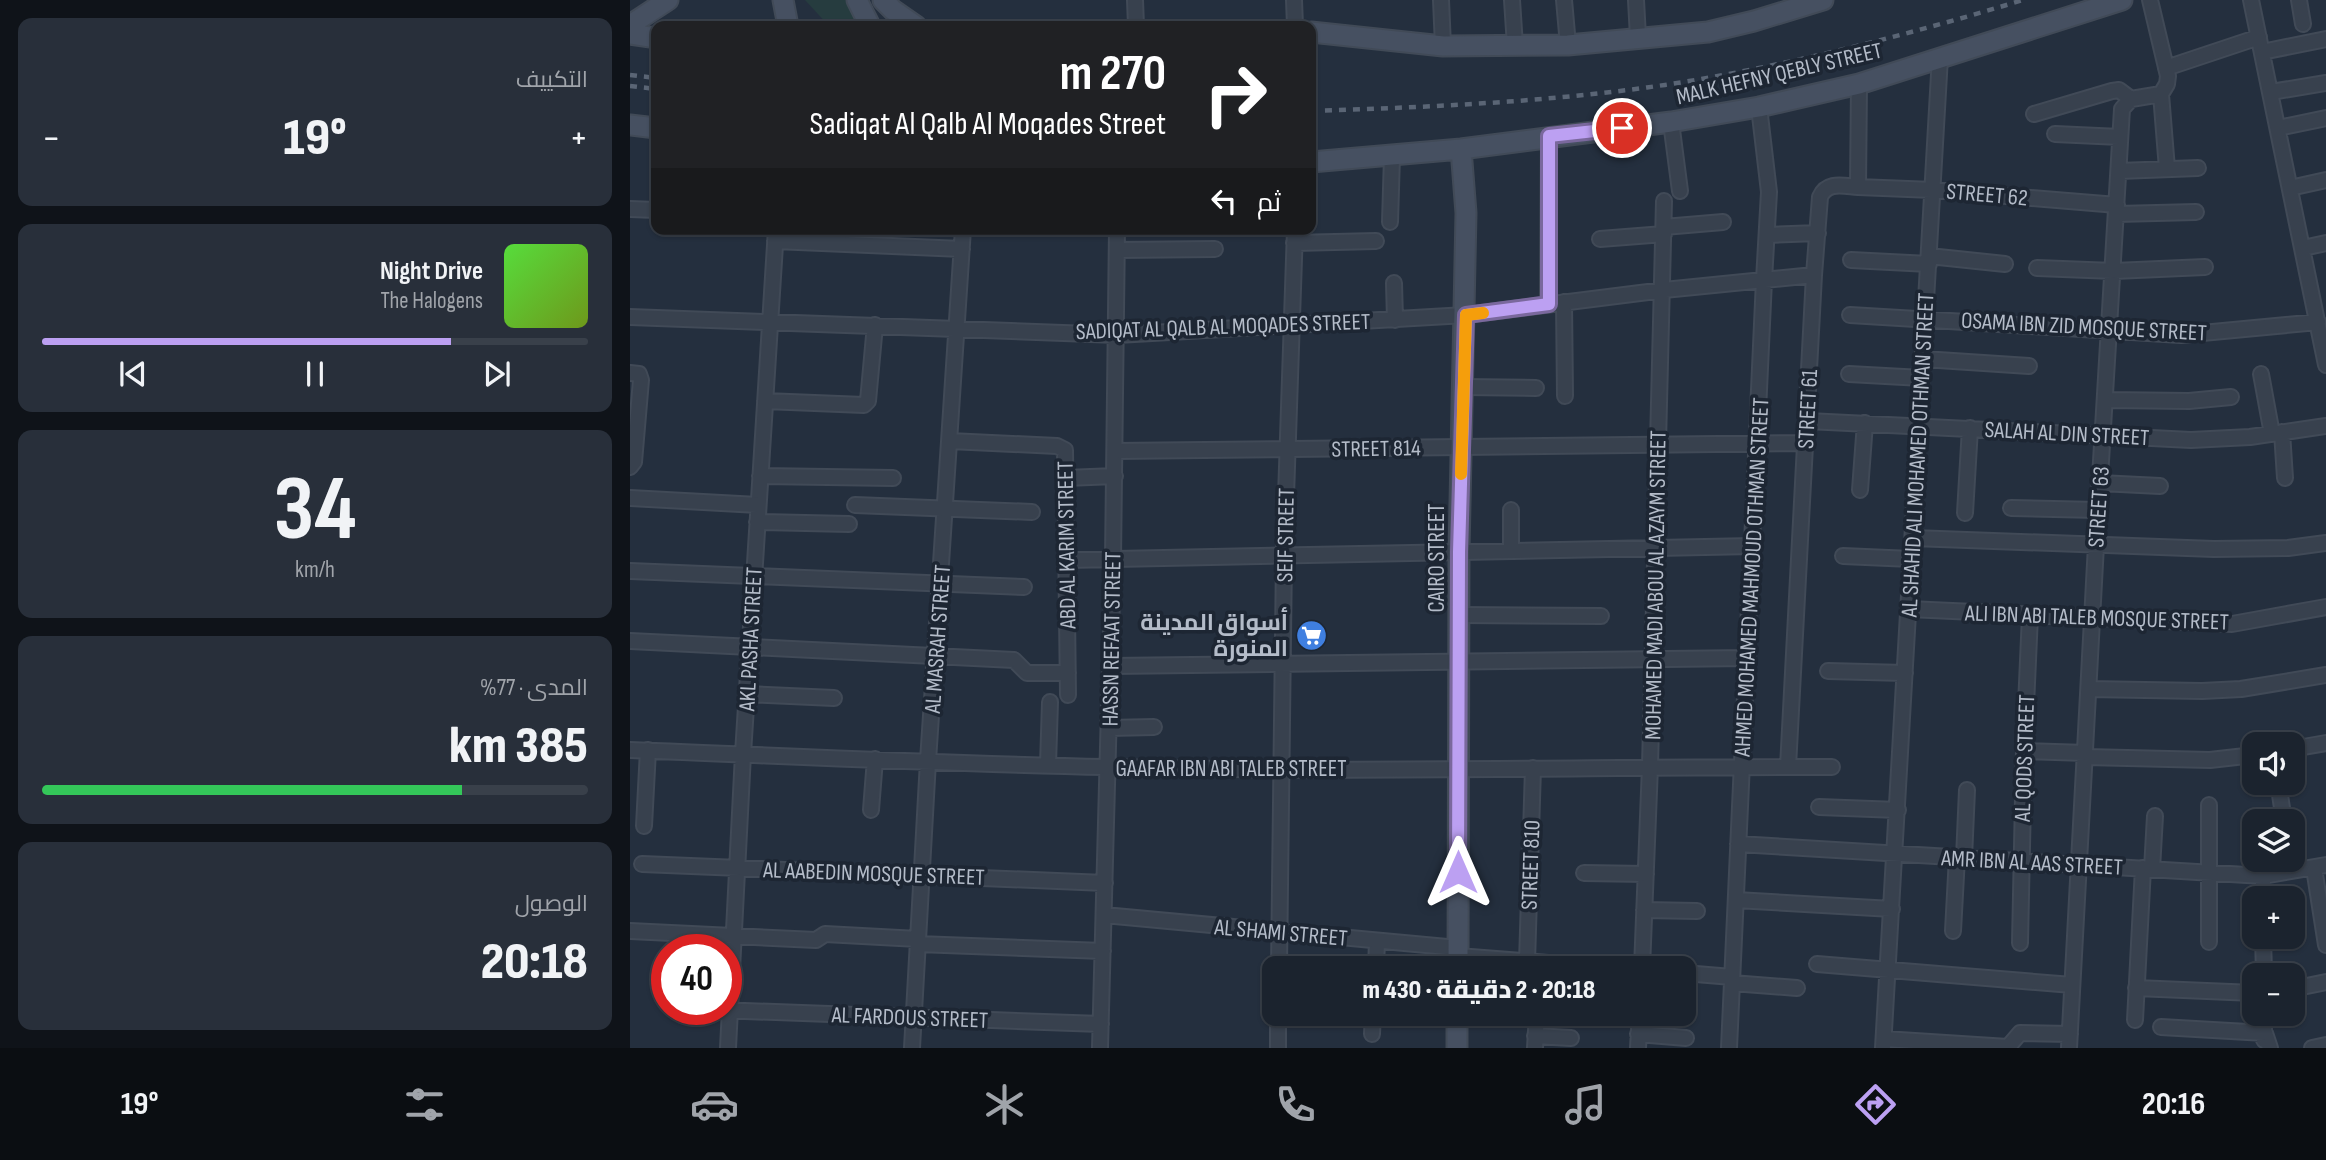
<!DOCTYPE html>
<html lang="ar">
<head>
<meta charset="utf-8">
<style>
	:root { --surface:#1b232e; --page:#282f3a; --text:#f1f3f6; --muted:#a0a4aa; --line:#39404a; --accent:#bca0f2 }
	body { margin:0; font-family:"Sofia Sans Condensed",Cairo,sans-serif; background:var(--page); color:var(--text); direction:rtl; height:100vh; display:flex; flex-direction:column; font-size:26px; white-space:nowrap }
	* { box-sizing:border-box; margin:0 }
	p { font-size:23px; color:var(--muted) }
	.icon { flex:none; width:38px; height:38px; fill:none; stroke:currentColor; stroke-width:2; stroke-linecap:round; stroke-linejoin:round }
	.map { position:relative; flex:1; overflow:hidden; direction:ltr }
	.side { display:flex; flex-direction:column; gap:18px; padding:18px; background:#0f1319; width:630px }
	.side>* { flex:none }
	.guide { position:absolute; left:21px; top:21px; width:665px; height:214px; border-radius:14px; box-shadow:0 2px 5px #0004,0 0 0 2px var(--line); direction:rtl; background:#202124; color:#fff; overflow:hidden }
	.fabs { position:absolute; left:1612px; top:732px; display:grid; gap:14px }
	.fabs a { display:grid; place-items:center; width:63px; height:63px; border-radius:14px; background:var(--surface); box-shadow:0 2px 5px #0004,0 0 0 2px var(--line); font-size:35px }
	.speed { position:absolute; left:21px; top:934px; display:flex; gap:14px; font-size:35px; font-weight:700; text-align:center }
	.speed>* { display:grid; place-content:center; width:91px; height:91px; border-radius:50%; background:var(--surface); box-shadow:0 2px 5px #0004,0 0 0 2px var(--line); line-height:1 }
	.speed .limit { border:10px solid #d22; background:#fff; color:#111 }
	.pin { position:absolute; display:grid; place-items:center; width:60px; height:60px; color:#fff; margin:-30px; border:4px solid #fff; border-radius:50%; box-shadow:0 2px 7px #0007 }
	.me { position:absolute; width:77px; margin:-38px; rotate:0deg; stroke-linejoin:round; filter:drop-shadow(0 0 5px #0008) }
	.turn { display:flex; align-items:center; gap:24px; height:147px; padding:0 35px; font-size:32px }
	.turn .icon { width:91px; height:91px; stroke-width:2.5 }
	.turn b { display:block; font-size:49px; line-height:60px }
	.then { display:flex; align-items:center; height:66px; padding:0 35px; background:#0003; gap:14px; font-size:26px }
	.big { font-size:52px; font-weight:800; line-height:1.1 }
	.side .widget { flex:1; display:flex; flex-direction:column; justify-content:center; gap:10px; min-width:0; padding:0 24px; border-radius:14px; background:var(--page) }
	.side .dial { align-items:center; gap:0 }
	.dial b { font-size:91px; line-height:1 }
	.song { display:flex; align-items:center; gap:21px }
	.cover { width:84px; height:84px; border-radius:10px; background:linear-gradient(135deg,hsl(110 70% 55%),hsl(80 70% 35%)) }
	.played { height:7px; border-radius:4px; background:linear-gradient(90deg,var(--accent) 75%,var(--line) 75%) }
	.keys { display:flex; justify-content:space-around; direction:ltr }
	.heat { display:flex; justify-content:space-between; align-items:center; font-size:38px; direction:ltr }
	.charge { height:10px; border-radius:5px; background:linear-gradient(90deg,#34c759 77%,var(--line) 0) }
	.trip { position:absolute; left:632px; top:956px; width:434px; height:70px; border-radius:14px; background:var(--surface); box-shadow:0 2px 5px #0004,0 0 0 2px var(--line); font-weight:800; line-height:70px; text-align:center; direction:rtl }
	.tab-bar { display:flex; height:112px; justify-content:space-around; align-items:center; background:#0b0e12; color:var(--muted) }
	.tab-bar .icon { width:49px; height:49px }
	.tab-bar .active { color:var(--accent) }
	.tab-bar b { font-size:32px; color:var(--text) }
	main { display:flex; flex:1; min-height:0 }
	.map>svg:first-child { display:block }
	.grass { fill:#263c3f }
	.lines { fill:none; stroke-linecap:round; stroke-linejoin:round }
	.street-casing { stroke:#414a57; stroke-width:18 }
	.secondary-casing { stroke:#414a57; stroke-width:23 }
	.street { stroke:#38414e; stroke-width:14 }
	.secondary { stroke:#465061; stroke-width:19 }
	.rail { stroke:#5a6575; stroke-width:4.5; stroke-dasharray:7 7; stroke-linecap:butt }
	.route-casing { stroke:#7a689d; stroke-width:18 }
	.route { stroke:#bca0f2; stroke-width:12 }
	.slow { stroke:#f59e0b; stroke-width:12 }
	.labels { text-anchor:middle; stroke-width:7; stroke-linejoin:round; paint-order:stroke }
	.street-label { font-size:23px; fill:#b4bcc9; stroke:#1d2633 }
	.poi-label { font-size:23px; font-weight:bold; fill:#b4bcc9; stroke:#1d2633; text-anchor:end }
</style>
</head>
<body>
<main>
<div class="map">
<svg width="1696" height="1048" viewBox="0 0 1696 1048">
	<rect width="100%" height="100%" fill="#242f3e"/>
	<path class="grass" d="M175,0H223L231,21L228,26H199Z"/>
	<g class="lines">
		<defs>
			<path id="street" d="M505,0L506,26
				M664,0L665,26
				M811,0L813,46
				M882,0L885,46
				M934,0L938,45
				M1006,0L1008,37
				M1621,0L1696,365
				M1669,0L1673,24
				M1632,52L1696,39
				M1536,68L1629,37
				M1641,92L1696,83
				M1531,94L1537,169
				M1404,114L1482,91L1489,90L1501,99
				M1041,122L1050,191
				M1648,128L1696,118
				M1425,134L1490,137
				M1489,171L1568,168
				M1228,187L1303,190L1487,205
				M1660,188L1696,180
				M0,209L26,210
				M1487,214L1566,212
				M760,222L762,156
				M1034,227L1093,222
				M1138,235L1188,233
				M970,239L1034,234
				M145,241L332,249
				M664,243L746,241
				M1673,248L1696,243
				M487,250L585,249
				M1299,256L1375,264
				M1221,260L1299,264
				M1407,268L1484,271L1575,267
				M764,283L765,320
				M934,302L935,396
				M918,304L919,136
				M1220,315L1551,335L1688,322
				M0,317L487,335L836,315L1034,290L1184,275
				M1293,359L1399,366
				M0,373L9,374L11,380L4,462L0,467
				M1219,374L1292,378
				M1631,374L1642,434
				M833,387L906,388
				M1476,400L1559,401L1601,397
				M135,401L234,405L238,401L245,325
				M1178,421L1561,440L1620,437L1696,426
				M1652,432L1655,478
				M320,441L427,446L435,450L438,695
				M485,451L1176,443
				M130,476L263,478
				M436,478L485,476
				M1470,483L1530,486
				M1230,490L1235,423
				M0,498L128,505
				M225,505L402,512
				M1381,508L1468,510
				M881,510V551
				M1335,513L1340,428
				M127,522L219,524
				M1283,538L1584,549L1658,548L1696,543
				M1213,556L1281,559
				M437,560L1123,546
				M0,571L394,587
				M1279,609L1602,624L1696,607
				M830,615L971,616
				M0,641L384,660L397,673H438
				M481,666L1118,658
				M1198,671L1275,673
				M1459,689L1572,691L1611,689L1696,675
				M116,694L204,698
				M479,728L524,727
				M1662,749L1696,743
				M0,750C159,756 318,764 477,767C719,773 961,767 1202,767
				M1394,751L1456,753
				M1456,757L1580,760L1624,755
				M418,765L420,702
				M1158,767L1184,275L1190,197C1197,181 1213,186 1228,187L1229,84
				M1648,782L1654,821
				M1189,807L1268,810
				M241,810L245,759
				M14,826L18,750
				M1108,844L1633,876L1696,865
				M1334,858L1337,790
				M12,864L475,883
				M1684,868L1696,945
				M1522,869L1525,816
				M954,873L1016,874
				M1633,876V898
				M1106,900L1262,909
				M1014,910L1067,911
				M474,915L828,948
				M0,931L186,940L195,934L288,939
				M1323,931L1327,857
				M1633,936L1634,975
				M1579,942V805
				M1390,943L1394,751L1400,615
				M288,944L473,951
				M828,956L982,968
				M897,962L903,768
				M1187,964L1442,985
				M649,968L654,556L665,229
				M746,968L747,941
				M1012,968L1020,766L1034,201
				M1054,973L1102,977
				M1102,983L1167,988
				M1506,988L1624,993
				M1662,989L1696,982
				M89,1010L471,1024
				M1505,1020L1513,868
				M1531,1027L1635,1033L1640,1048
				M742,1034L743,1013
				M1008,1034L1056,1038
				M905,1036L941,1038
				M1254,1039L1378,1047L1390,1033L1440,1034
				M1634,1040V1013
				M98,1048L113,754L146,229
				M282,1048L298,761L333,229
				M470,1048L483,559L487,229
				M648,1048V1013
				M905,1048L907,1013
				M1008,1048L1010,1013
				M1099,1048L1134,280L1139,192L1129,107
				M1253,1048L1310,57
				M1439,1048L1466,545L1492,109L1501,99L1531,94L1537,84L1538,76L1520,0
				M1682,1048L1696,1045"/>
			<path id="secondary" d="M153,0L158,26
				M227,0L240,26
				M253,0L263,10L286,26
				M0,25L38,0
				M681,32L813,46L938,45L1078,32L1124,21L1193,0
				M0,34L26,38
				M0,125L26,128
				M681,162L831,149L1041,122L1129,107L1229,84L1492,0
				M828,968L829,552L836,213L831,149
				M827,1048V1013"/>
		</defs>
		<use href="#street" class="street-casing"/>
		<use href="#secondary" class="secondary-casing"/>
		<use href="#street" class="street"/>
		<use href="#secondary" class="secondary"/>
		<path class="rail" d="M0,75L26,78
			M0,86L26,89
			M681,111C801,107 922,102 1041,84C1160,65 1278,35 1393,0"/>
	</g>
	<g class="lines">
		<defs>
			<path id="route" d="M828,872L829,552L836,315L919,304V136L992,128"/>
		</defs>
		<use href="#route" class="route-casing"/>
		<use href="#route" class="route"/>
		<path class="slow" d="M831,474L836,315L853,313"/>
	</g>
	<defs>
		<symbol id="supermarket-disc" viewBox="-11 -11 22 22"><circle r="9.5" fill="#3f7fe0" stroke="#1d2633"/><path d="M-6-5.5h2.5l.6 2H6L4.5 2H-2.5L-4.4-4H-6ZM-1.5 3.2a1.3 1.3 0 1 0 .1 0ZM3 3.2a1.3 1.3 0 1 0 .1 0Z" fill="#fff"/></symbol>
	</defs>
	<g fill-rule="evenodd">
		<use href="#supermarket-disc" x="664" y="618" width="35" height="35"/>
	</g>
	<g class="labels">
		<g class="street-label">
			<text transform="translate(1149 73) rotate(-13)" y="8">MALK HEFNY QEBLY STREET</text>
			<text transform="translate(1357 194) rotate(5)" y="8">STREET 62</text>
			<text transform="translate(593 326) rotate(-2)" y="8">SADIQAT AL QALB AL MOQADES STREET</text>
			<text transform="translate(1454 326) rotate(3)" y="8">OSAMA IBN ZID MOSQUE STREET</text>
			<text transform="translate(1177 409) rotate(-87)" y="8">STREET 61</text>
			<text transform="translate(1437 433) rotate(3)" y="8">SALAH AL DIN STREET</text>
			<text transform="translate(746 448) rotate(-1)" y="8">STREET 814</text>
			<text transform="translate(1287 455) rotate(-87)" y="8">AL SHAHID ALI MOHAMED OTHMAN STREET</text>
			<text transform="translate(1468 507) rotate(-86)" y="8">STREET 63</text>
			<text transform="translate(655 535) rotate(-89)" y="8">SEIF STREET</text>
			<text transform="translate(436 545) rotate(-91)" y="8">ABD AL KARIM STREET</text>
			<text transform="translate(806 558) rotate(-90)" y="8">CAIRO STREET</text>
			<text transform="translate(1121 577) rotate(-87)" y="8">AHMED MOHAMED MAHMOUD OTHMAN STREET</text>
			<text transform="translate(1025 585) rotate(-89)" y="8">MOHAMED MADI ABOU AL AZAYM STREET</text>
			<text transform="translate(1467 617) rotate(2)" y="8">ALI IBN ABI TALEB MOSQUE STREET</text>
			<text transform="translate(120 639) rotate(-87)" y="8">AKL PASHA STREET</text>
			<text transform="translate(307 639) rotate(-86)" y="8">AL MASRAH STREET</text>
			<text transform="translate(481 639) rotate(-89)" y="8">HASSN REFAAT STREET</text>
			<text transform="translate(1394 758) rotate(-88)" y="8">AL QODS STREET</text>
			<text x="601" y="776">GAAFAR IBN ABI TALEB STREET</text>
			<text transform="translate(1402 862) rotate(3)" y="8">AMR IBN AL AAS STREET</text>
			<text transform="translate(900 865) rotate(-88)" y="8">STREET 810</text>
			<text transform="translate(244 873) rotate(2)" y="8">AL AABEDIN MOSQUE STREET</text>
			<text transform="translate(651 932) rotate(5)" y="8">AL SHAMI STREET</text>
			<text transform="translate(280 1017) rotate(2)" y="8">AL FARDOUS STREET</text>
		</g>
		<g class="poi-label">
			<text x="658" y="630">أسواق المدينة<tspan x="658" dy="26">المنورة</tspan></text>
		</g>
	</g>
</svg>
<div class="fabs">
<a><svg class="icon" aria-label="sound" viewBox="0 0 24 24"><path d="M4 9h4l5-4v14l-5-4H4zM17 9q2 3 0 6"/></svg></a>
<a><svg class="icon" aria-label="layers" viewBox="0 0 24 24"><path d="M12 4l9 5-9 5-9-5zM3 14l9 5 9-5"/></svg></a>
<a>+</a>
<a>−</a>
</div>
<div class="speed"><div class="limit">40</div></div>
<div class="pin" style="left:992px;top:128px;background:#d93025"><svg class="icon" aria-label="arrive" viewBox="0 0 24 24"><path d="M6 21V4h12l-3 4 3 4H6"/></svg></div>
<svg class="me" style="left:828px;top:872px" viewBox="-20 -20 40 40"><path d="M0-17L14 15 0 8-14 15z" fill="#bca0f2" stroke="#fff" stroke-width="4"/></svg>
<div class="trip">20:18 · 2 دقيقة · 430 m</div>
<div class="guide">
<div class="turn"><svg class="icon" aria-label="right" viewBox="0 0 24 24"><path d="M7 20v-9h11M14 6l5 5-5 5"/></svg><div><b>270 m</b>Sadiqat Al Qalb Al Moqades Street</div></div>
<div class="then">ثم<svg class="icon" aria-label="left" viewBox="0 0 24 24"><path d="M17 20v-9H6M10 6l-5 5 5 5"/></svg></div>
</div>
</div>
<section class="side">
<div class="widget"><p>التكييف</p>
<div class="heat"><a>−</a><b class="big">19°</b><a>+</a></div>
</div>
<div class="widget">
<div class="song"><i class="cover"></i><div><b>Night Drive</b><p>The Halogens</p></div></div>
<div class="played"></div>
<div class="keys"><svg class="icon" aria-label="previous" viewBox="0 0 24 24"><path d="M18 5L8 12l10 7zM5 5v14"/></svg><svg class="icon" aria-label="pause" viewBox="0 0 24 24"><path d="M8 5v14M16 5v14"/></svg><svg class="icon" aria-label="next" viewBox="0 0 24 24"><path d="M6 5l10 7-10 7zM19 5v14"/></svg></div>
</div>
<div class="widget dial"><b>34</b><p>km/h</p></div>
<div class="widget"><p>المدى · 77%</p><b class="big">385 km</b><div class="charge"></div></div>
<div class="widget"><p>الوصول</p><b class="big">20:18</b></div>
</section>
</main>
<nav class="tab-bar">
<b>20:16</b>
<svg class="icon active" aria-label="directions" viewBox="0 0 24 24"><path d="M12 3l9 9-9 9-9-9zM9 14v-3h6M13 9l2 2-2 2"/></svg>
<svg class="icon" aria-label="music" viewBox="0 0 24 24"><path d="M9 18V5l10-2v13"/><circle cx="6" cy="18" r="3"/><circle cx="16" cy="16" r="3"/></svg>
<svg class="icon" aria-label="phone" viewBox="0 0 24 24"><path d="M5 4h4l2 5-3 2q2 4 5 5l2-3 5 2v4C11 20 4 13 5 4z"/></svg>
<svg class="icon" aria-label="climate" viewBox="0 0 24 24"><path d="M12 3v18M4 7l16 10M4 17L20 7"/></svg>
<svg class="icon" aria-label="car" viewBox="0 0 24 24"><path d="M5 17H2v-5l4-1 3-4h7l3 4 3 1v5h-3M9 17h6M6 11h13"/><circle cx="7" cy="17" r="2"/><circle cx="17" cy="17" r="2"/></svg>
<svg class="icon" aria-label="filters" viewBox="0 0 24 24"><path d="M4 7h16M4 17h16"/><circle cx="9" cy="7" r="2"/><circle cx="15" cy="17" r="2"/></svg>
<b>19°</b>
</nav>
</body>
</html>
